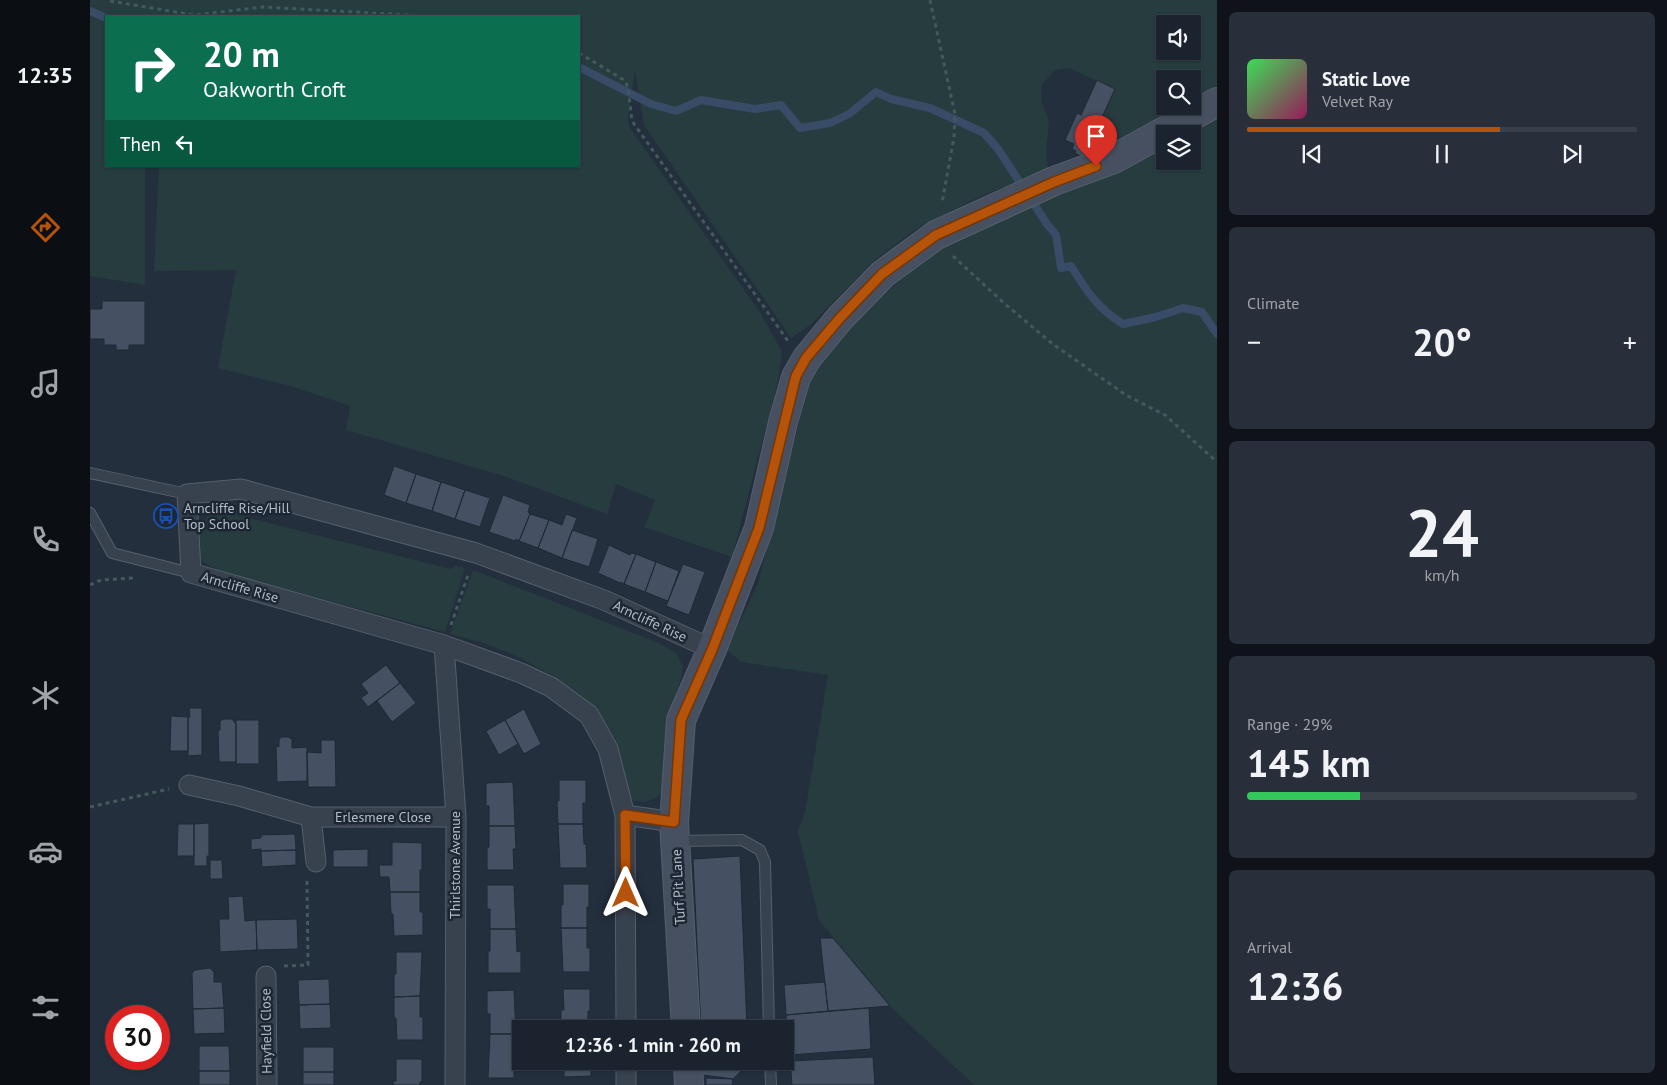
<!DOCTYPE html>
<html lang="en">
<head>
<meta charset="utf-8">
<style>
	:root { --surface:#1b232e; --page:#282f3a; --text:#f1f3f6; --muted:#a0a4aa; --line:#39404a; --accent:#b45309 }
	body { margin:0; font-family:"PT Sans",sans-serif; background:var(--page); color:var(--text); height:100vh; display:flex; flex-direction:column; font-size:19px; white-space:nowrap }
	* { box-sizing:border-box; margin:0 }
	p { font-size:16px; color:var(--muted) }
	.icon { flex:none; width:28px; height:28px; fill:none; stroke:currentColor; stroke-width:2; stroke-linecap:round; stroke-linejoin:round }
	.map { position:relative; flex:1; overflow:hidden }
	.sheet { display:flex; flex-direction:column; gap:12px; padding:12px; background:#0f1319; width:450px }
	.sheet>* { flex:none }
	.banner { position:absolute; left:15px; top:15px; width:475px; height:152px; border-radius:0px; box-shadow:0 1px 4px #0004,0 0 0 1px var(--line); background:#0b6e4f; color:#fff; overflow:hidden }
	.tools { position:absolute; left:1066px; top:15px; display:grid; gap:10px }
	.tools a { display:grid; place-items:center; width:45px; height:45px; border-radius:0px; background:var(--surface); box-shadow:0 1px 4px #0004,0 0 0 1px var(--line); font-size:25px }
	.speed { position:absolute; left:15px; top:1005px; display:flex; gap:10px; font-size:25px; font-weight:700; text-align:center }
	.speed>* { display:grid; place-content:center; width:65px; height:65px; border-radius:50%; background:var(--surface); box-shadow:0 1px 4px #0004,0 0 0 1px var(--line); line-height:1 }
	.speed .limit { border:8px solid #d22; background:#fff; color:#111 }
	.pin { position:absolute; display:grid; place-items:center; width:42px; height:42px; color:#fff; margin:-51px -21px; border-radius:50% 50% 50% 0; rotate:-45deg; box-shadow:0 0 5px #0007 }
	.pin .icon { rotate:45deg }
	.me { position:absolute; width:55px; margin:-28px; rotate:0deg; stroke-linejoin:round; filter:drop-shadow(0 0 4px #0008) }
	.turn { display:flex; align-items:center; gap:18px; height:105px; padding:0 15px; font-size:22px }
	.turn .icon { width:65px; height:65px; stroke-width:2.5 }
	.turn b { display:block; font-size:35px; line-height:42px }
	.then { display:flex; align-items:center; height:48px; padding:0 15px; background:#0003; gap:10px; font-size:19px }
	.big { font-size:38px; font-weight:700; line-height:1.1 }
	.sheet .card { flex:1; display:flex; flex-direction:column; justify-content:center; gap:8px; min-width:0; padding:0 18px; border-radius:8px; background:var(--page) }
	.sheet .dial { align-items:center; gap:0 }
	.dial b { font-size:65px; line-height:1 }
	.song { display:flex; align-items:center; gap:15px }
	.cover { width:60px; height:60px; border-radius:8px; background:linear-gradient(135deg,hsl(130 70% 55%),hsl(330 70% 35%)) }
	.played { height:5px; border-radius:2px; background:linear-gradient(90deg,var(--accent) 65%,var(--line) 65%) }
	.keys { display:flex; justify-content:space-around; direction:ltr }
	.heat { display:flex; justify-content:space-between; align-items:center; font-size:28px; direction:ltr }
	.charge { height:8px; border-radius:4px; background:linear-gradient(90deg,#34c759 29%,var(--line) 0) }
	.trip { position:absolute; left:422px; top:1020px; width:282px; height:50px; border-radius:0px; background:var(--surface); box-shadow:0 1px 4px #0004,0 0 0 1px var(--line); font-weight:700; line-height:50px; text-align:center }
	main { display:flex; flex:1; min-height:0 }
	.dock { display:flex; flex-direction:column; width:90px; justify-content:space-around; align-items:center; background:#0b0e12; color:var(--muted) }
	.dock .icon { width:35px; height:35px }
	.dock .selected { color:var(--accent) }
	.dock b { font-size:22px; color:var(--text) }
	.map>svg:first-child { display:block }
	.green { fill:#263c3f; fill-rule:evenodd }
	.lines { fill:none; stroke-linecap:round; stroke-linejoin:round }
	.stream { stroke:#394c67; stroke-width:8 }
	.building { fill:#455162; stroke:#1f2835 }
	.lane-casing { stroke:#565f6c; stroke-width:12 }
	.street-casing { stroke:#565f6c; stroke-width:21 }
	.secondary-casing { stroke:#565f6c; stroke-width:30 }
	.path { stroke:#44595c; stroke-width:3; stroke-dasharray:4 4; stroke-linecap:butt }
	.lane { stroke:#38414e; stroke-width:10 }
	.street { stroke:#38414e; stroke-width:19 }
	.secondary { stroke:#465061; stroke-width:28 }
	.route-casing { stroke:#753606; stroke-width:12 }
	.route { stroke:#b45309; stroke-width:9 }
	.labels { text-anchor:middle; stroke-width:5; stroke-linejoin:round; paint-order:stroke }
	.poi-label { font-size:14px; fill:#b4bcc9; stroke:#1d2633; text-anchor:start }
	.street-label { font-size:14px; fill:#b4bcc9; stroke:#1d2633 }
</style>
</head>
<body>
<main>
<nav class="dock">
<b>12:35</b>
<svg class="icon selected" aria-label="directions" viewBox="0 0 24 24"><path d="M12 3l9 9-9 9-9-9zM9 14v-3h6M13 9l2 2-2 2"/></svg>
<svg class="icon" aria-label="music" viewBox="0 0 24 24"><path d="M9 18V5l10-2v13"/><circle cx="6" cy="18" r="3"/><circle cx="16" cy="16" r="3"/></svg>
<svg class="icon" aria-label="phone" viewBox="0 0 24 24"><path d="M5 4h4l2 5-3 2q2 4 5 5l2-3 5 2v4C11 20 4 13 5 4z"/></svg>
<svg class="icon" aria-label="climate" viewBox="0 0 24 24"><path d="M12 3v18M4 7l16 10M4 17L20 7"/></svg>
<svg class="icon" aria-label="car" viewBox="0 0 24 24"><path d="M5 17H2v-5l4-1 3-4h7l3 4 3 1v5h-3M9 17h6M6 11h13"/><circle cx="7" cy="17" r="2"/><circle cx="17" cy="17" r="2"/></svg>
<svg class="icon" aria-label="filters" viewBox="0 0 24 24"><path d="M4 7h16M4 17h16"/><circle cx="9" cy="7" r="2"/><circle cx="15" cy="17" r="2"/></svg>
</nav>
<div class="map">
<svg width="1127" height="1085" viewBox="0 0 1127 1085">
	<rect width="100%" height="100%" fill="#242f3e"/>
	<path class="green" d="M0,0H1127V87L1103,103L1102,79H1075V106H1098L1003,158L1009,124L1025,89L979,68L965,70L951,86L952,103L959,121L956,153L958,169L887,198L825,230L786,259L720,325L701,338L554,125L545,70L538,119L540,128L671,314L692,352L688,381L642,557L554,527L565,500L526,484L517,514L414,476L256,430L260,406L201,386L128,368L146,270L64,271L69,166H489V16H16V166H55V285L0,276ZM1075,24H1102V51H1075Z
		M1127,118V1085H884L800,1006L729,920L708,831L715,813L738,675L651,662L637,650L668,583L720,380L750,338L793,295L849,248L861,244L916,217L1049,161L1075,147V161H1102V134H1098Z
		M138,509L160,512L159,518L361,569L366,566L375,568L355,632L131,572L111,561L106,548V534L117,517Z
		M383,570L569,643L586,653L593,666L591,679L583,701L577,732L574,789L566,798L554,802L544,801L534,791L493,699L465,677L425,655L390,642L360,634Z"/>
	<g class="lines">
		<path class="stream" d="M0,11L16,18
			M489,67L561,104L586,111L611,100L665,109L691,105L710,128L740,123L759,114L786,92L801,99L840,108L894,133L908,149L957,224L966,235L971,268L981,266C996,290 1008,309 1033,324L1066,317L1093,308L1112,312L1127,334"/>
	</g>
	<path class="building" d="M1007,80L1025,89L1009,124L1017,128L1003,158L995,155L994,158L985,153L986,151L982,149L984,144L975,140L987,113L991,115Z
		M12,301H55V345H39V350H26V345H14V339H0V309H12Z
		M304,466L326,474L316,503L294,495Z
		M326,474L351,482L342,511L316,503Z
		M351,482L375,490L365,519L342,511Z
		M375,490L400,498L390,527L365,519Z
		M413,495L440,505L438,512L440,514L429,541L426,539L425,541L399,532Z
		M440,514L459,520L448,548L429,541Z
		M476,514L487,518L472,558L448,548L459,520L472,525Z
		M482,530L508,539L499,567L472,558Z
		M519,545L540,555L541,553L546,554L534,584L531,582L530,583L508,573Z
		M546,554L566,562L555,592L534,584Z
		M566,562L589,571L578,601L555,592Z
		M593,564L615,572L599,615L576,606Z
		M296,665L310,683L278,707L271,698L278,693L271,684Z
		M310,683L326,703L302,722L287,701Z
		M99,708H112V755L98,756V717H100Z
		M434,709L451,744L434,754L415,720Z
		M81,716L98,717V751H80Z
		M134,719H142L146,724V762H129L128,730H130V721Z
		M146,720H169V764H146Z
		M415,720L428,744L409,755L396,731Z
		M191,737H198L202,739V748L217,747V781L187,782L186,746L189,747V740Z
		M231,740H245L246,787H218L217,752L231,753Z
		M469,780H496V803H493V824H468L467,801H469Z
		M423,782L425,826H399V806H396V783Z
		M119,823V856H117V866H104V824Z
		M88,824H104V856H87Z
		M468,824H493L494,844H496L497,868H470Z
		M399,826H425L426,849H423L424,870H397V848L399,847Z
		M205,834L206,850L171,851V849L161,850V839L171,838V835Z
		M302,842L332,843V870H330V892H300L299,877H290L289,865H302Z
		M278,849V867H243V850Z
		M206,850V865L172,867L171,851Z
		M650,856L657,1029H611L603,859Z
		M120,860H132L133,879H120Z
		M473,884H499V907H497V928H471V905H473Z
		M397,885H424L426,929H400V909H397Z
		M300,892H330V912H333V935L304,936L303,914H301Z
		M153,896L155,921L166,920L167,950L130,952L129,919H139L138,897Z
		M207,919L208,949L167,950L166,920Z
		M471,928H497V948H500V972H473Z
		M400,929H426L427,952L431,951V973H398V951H400Z
		M730,938H743L800,1006L738,1011Z
		M306,952H332L330,996L304,997V974H306Z
		M120,968L124,972V982H132L134,1008L103,1009L102,973L105,970Z
		M239,979L240,1004L209,1005L208,980Z
		M735,982L738,1011L696,1015L694,985Z
		M473,989H500V1011H498V1029H471V1010H474Z
		M424,990L426,1034H400V1014H397V991Z
		M330,996V1017H333V1040H307L306,1018H304V997Z
		M240,1004L241,1028L210,1029L209,1005Z
		M134,1008L135,1033L104,1034L103,1009Z
		M779,1008L781,1049L699,1055L696,1015Z
		M400,1034H426V1057H424V1078H398Z
		M109,1046H139L140,1071H109Z
		M213,1047H244V1072H213Z
		M783,1057L785,1085H702L700,1061Z
		M306,1059H332V1082H330V1085H304L303,1081H306Z
		M474,1061H501V1076L474,1077Z
		M612,1061H658L659,1063L643,1079L613,1075Z
		M109,1071H140V1085H109Z
		M213,1072H244V1085H213Z
		M616,1078L643,1079L642,1085H616Z"/>
	<g class="lines">
		<defs>
			<path id="lane" d="M0,473L97,494
				M0,513L22,553L101,573
				M586,841L652,840L670,850L675,862L679,1029
				M680,1061L681,1085"/>
			<path id="street" d="M354,645L366,817L365,1085
				M99,785L149,796L221,817H366
				M535,815L518,749L499,715L461,687L431,673L354,645L101,573L97,494L151,489L386,553L514,600L622,649
				M221,817L226,862
				M176,976L177,1085
				M536,1029L535,815L584,822
				M536,1061V1085"/>
			<path id="secondary" d="M596,1029L584,822L591,720L622,649L669,528L693,422L706,377L717,358L750,318L793,274L846,235L964,181L1024,159L1127,102
				M598,1061L599,1085"/>
		</defs>
		<use href="#lane" class="lane-casing"/>
		<use href="#street" class="street-casing"/>
		<use href="#secondary" class="secondary-casing"/>
		<path class="path" d="M840,0L865,114L864,137L852,203
			M20,1L104,15L173,7L338,16
			M489,53L534,80L538,87L542,121L698,341
			M863,256L915,304L964,345L1036,395L1075,415L1127,462
			M0,585L11,580L43,578
			M361,625L379,572
			M0,807L79,789
			M194,966L218,965L217,881"/>
		<use href="#lane" class="lane"/>
		<use href="#street" class="street"/>
		<use href="#secondary" class="secondary"/>
	</g>
	<g class="lines">
		<defs>
			<path id="route" d="M536,893L535,815L584,822L591,720L622,650L669,528L702,392L706,376L716,358L750,318L792,274L846,235L964,182L1006,166"/>
		</defs>
		<use href="#route" class="route-casing"/>
		<use href="#route" class="route"/>
	</g>
	<defs>
		<symbol id="bus-ring" viewBox="-11 -11 22 22"><circle r="9.5" fill="#1d2633" stroke="#1a4fb4" stroke-width="1.5"/><path d="M-5-6H5V4H4V6H2V4H-2V6H-4V4H-5ZM-3.5-4V0h7V-4ZM-3.5 1.2v1.5H-2V1.2ZM2 1.2v1.5H3.5V1.2Z" fill="#1a4fb4"/></symbol>
	</defs>
	<g fill-rule="evenodd">
		<use href="#bus-ring" x="62" y="502" width="28" height="28"/>
	</g>
	<g class="labels">
		<g class="poi-label">
			<text x="94" y="513">Arncliffe Rise/Hill<tspan x="94" dy="16">Top School</tspan></text>
		</g>
		<g class="street-label">
			<text transform="translate(150 587) rotate(16)" y="5">Arncliffe Rise</text>
			<text transform="translate(560 621) rotate(25)" y="5">Arncliffe Rise</text>
			<text x="293" y="822">Erlesmere Close</text>
			<text transform="translate(365 865) rotate(-90)" y="5">Thirlstone Avenue</text>
			<text transform="translate(588 887) rotate(-93)" y="5">Turf Pit Lane</text>
			<text transform="translate(176 1031) rotate(-91)" y="5">Hayfield Close</text>
		</g>
	</g>
</svg>
<div class="tools">
<a><svg class="icon" aria-label="sound" viewBox="0 0 24 24"><path d="M4 9h4l5-4v14l-5-4H4zM17 9q2 3 0 6"/></svg></a>
<a><svg class="icon" aria-label="search" viewBox="0 0 24 24"><circle cx="10" cy="10" r="6"/><path d="M15 15l6 6"/></svg></a>
<a><svg class="icon" aria-label="layers" viewBox="0 0 24 24"><path d="M12 4l9 5-9 5-9-5zM3 14l9 5 9-5"/></svg></a>
</div>
<div class="speed"><div class="limit">30</div></div>
<div class="pin" style="left:1006px;top:166px;background:#d93025"><svg class="icon" aria-label="arrive" viewBox="0 0 24 24"><path d="M6 21V4h12l-3 4 3 4H6"/></svg></div>
<svg class="me" style="left:536px;top:893px" viewBox="-20 -20 40 40"><path d="M0-17L14 15 0 8-14 15z" fill="#b45309" stroke="#fff" stroke-width="4"/></svg>
<div class="trip">12:36 · 1 min · 260 m</div>
<div class="banner">
<div class="turn"><svg class="icon" aria-label="right" viewBox="0 0 24 24"><path d="M7 20v-9h11M14 6l5 5-5 5"/></svg><div><b>20 m</b>Oakworth Croft</div></div>
<div class="then">Then<svg class="icon" aria-label="left" viewBox="0 0 24 24"><path d="M17 20v-9H6M10 6l-5 5 5 5"/></svg></div>
</div>
</div>
<section class="sheet">
<div class="card">
<div class="song"><i class="cover"></i><div><b>Static Love</b><p>Velvet Ray</p></div></div>
<div class="played"></div>
<div class="keys"><svg class="icon" aria-label="previous" viewBox="0 0 24 24"><path d="M18 5L8 12l10 7zM5 5v14"/></svg><svg class="icon" aria-label="pause" viewBox="0 0 24 24"><path d="M8 5v14M16 5v14"/></svg><svg class="icon" aria-label="next" viewBox="0 0 24 24"><path d="M6 5l10 7-10 7zM19 5v14"/></svg></div>
</div>
<div class="card"><p>Climate</p>
<div class="heat"><a>−</a><b class="big">20°</b><a>+</a></div>
</div>
<div class="card dial"><b>24</b><p>km/h</p></div>
<div class="card"><p>Range · 29%</p><b class="big">145 km</b><div class="charge"></div></div>
<div class="card"><p>Arrival</p><b class="big">12:36</b></div>
</section>
</main>
</body>
</html>
